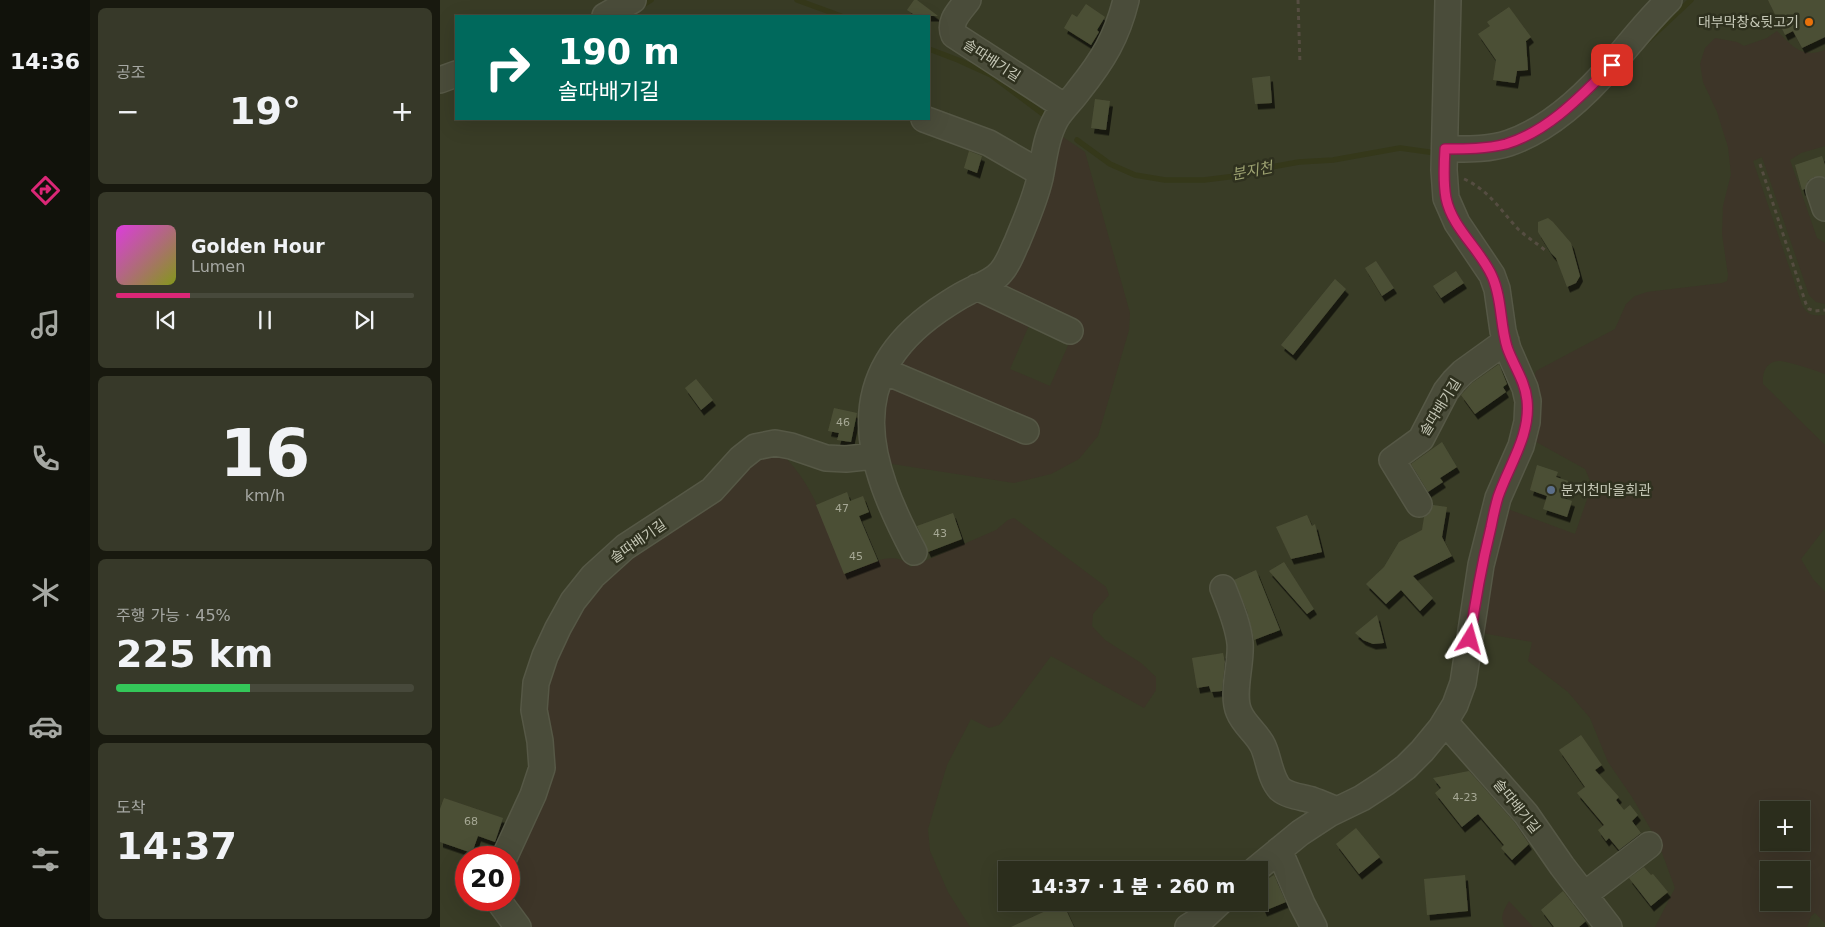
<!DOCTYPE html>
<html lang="ko">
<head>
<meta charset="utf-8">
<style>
	:root { --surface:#2b2d1c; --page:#373929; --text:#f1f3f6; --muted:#a6a8a3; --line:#47493b; --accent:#db2777 }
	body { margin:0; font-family:"DejaVu Sans","Noto Sans KR",sans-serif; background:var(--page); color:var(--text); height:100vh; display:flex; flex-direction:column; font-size:19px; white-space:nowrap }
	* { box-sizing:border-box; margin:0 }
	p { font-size:16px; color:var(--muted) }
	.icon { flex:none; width:28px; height:28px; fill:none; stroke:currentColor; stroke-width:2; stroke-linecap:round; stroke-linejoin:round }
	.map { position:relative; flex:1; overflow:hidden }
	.details { display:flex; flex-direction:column; gap:8px; padding:8px; background:#18190f; width:350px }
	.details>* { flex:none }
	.hud { position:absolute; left:15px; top:15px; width:475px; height:105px; border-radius:0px; box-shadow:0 5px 20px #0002,0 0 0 1px var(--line); background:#00695c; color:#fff; overflow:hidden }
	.tools { position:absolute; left:1320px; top:801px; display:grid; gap:10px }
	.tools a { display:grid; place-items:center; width:50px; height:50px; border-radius:0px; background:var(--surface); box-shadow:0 5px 20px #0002,0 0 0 1px var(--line); font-size:25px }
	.speed { position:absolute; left:15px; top:846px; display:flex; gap:10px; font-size:25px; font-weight:700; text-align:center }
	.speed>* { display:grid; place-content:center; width:65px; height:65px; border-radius:50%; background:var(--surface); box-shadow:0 5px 20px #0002,0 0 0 1px var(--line); line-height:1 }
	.speed .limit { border:8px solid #d22; background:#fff; color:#111 }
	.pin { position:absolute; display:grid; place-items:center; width:42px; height:42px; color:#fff; margin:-21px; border-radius:10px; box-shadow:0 2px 8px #0006 }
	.me { position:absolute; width:55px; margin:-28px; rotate:8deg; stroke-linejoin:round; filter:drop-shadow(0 0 4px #0008) }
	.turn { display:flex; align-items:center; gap:18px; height:105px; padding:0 20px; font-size:22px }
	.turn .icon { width:65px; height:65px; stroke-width:2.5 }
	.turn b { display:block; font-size:35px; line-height:42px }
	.big { font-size:38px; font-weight:800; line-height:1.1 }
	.details .tile { flex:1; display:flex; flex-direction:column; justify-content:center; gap:8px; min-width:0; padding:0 18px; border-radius:8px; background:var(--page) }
	.details .dial { align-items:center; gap:0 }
	.dial b { font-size:65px; line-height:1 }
	.song { display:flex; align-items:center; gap:15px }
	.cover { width:60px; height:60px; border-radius:8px; background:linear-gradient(135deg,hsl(300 70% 55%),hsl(70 70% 35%)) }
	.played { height:5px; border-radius:2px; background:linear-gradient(90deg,var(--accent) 25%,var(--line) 25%) }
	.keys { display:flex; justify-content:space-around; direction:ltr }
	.heat { display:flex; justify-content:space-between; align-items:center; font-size:28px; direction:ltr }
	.charge { height:8px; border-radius:4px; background:linear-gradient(90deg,#34c759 45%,var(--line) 0) }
	.trip { position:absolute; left:558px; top:861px; width:270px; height:50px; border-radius:0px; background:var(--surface); box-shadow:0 5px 20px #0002,0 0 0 1px var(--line); font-weight:800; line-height:50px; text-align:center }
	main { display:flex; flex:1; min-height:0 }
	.tabs { display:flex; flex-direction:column; width:90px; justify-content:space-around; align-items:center; background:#11120b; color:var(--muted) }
	.tabs .icon { width:35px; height:35px }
	.tabs .active { color:var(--accent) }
	.tabs b { font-size:22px; color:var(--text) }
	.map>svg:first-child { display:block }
	.green { fill:#3d3528; fill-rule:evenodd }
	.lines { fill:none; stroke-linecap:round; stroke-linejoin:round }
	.stream { stroke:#35381a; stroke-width:5.5 }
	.building { fill:#4c4f36; filter:url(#shadow) }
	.minor-casing { stroke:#565846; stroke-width:28 }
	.path { stroke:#554d41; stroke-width:3; stroke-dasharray:4 4; stroke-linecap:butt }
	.minor { stroke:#4a4c3a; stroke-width:25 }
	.route-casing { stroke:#8e194d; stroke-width:12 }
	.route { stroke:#db2777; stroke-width:9 }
	.food-dot { fill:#e8710a; stroke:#2f311f; stroke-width:2 }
	.service-dot { fill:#5c6f8a; stroke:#2f311f; stroke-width:2 }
	.labels { text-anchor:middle; stroke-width:5; stroke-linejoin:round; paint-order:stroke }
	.number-label { font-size:11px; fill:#a6a895 }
	.poi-label { font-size:14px; fill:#c5c7b6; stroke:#2f311f; text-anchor:end }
	.street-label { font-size:14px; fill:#c5c7b6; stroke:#2f311f }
	.water-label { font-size:15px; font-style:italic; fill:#9ea372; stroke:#2f311f }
</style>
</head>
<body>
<main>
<nav class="tabs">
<b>14:36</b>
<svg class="icon active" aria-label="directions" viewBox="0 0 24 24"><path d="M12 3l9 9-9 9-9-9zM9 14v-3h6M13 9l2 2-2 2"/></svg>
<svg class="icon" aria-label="music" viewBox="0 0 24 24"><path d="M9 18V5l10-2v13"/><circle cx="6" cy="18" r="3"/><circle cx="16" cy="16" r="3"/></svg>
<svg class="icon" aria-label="phone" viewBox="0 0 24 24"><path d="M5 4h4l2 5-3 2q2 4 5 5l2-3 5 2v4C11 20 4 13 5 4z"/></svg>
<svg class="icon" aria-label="climate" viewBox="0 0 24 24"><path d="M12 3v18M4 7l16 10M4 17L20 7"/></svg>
<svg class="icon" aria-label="car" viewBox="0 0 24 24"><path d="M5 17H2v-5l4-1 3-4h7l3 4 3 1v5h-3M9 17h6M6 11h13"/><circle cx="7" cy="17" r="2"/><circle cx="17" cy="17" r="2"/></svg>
<svg class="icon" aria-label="filters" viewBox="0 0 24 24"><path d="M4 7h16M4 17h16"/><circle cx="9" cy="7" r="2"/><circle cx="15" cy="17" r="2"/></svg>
</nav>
<section class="details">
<div class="tile"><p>공조</p>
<div class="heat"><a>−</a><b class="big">19°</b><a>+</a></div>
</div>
<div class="tile">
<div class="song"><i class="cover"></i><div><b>Golden Hour</b><p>Lumen</p></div></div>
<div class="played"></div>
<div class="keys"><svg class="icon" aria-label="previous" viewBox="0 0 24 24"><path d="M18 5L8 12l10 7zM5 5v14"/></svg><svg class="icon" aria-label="pause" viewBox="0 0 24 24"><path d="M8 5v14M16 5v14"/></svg><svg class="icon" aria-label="next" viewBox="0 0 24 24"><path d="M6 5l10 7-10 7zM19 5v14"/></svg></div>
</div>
<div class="tile dial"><b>16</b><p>km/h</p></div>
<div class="tile"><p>주행 가능 · 45%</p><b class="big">225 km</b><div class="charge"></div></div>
<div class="tile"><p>도착</p><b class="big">14:37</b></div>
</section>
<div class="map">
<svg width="1385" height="927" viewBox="0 0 1385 927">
	<defs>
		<filter id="shadow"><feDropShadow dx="3" dy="5.5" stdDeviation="0" flood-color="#0009"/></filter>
	</defs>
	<rect width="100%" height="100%" fill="#393c26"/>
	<path class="green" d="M1337,31C1352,46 1362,59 1385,50V146L1361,153L1350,160L1377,238L1385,243V304L1376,302L1369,295L1322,157L1313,161L1362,305C1368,316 1373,316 1385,315V374C1377,371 1346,360 1338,361C1325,362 1322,374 1323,384L1385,445V528L1361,559L1373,579L1385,592V923L1375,913L1371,916L1367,927H1215L1235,888L1218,842L1192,797L1168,762L1150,718L1128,692L1088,661L1092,642L1042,633V612L1065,508L1135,534L1152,485L1145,469L1091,439L1092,382L1096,371L1175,329L1186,304L1195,296L1207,292L1282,283L1287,281L1288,275L1282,234L1283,206L1291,174L1288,147L1277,112L1263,82L1260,64L1265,48L1275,38L1297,42L1304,46L1327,38ZM1329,810H1361V842H1329ZM1329,870H1361V902H1329Z
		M617,133L645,152L690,313L689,330L658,436L639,459L611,474L574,483L446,463L440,407L458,366L456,360L530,300L544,301L590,323L570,369L610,386L630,341L561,286Z
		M342,455C374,482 389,536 405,574C419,568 446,553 461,560C465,561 468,565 471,567L556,530L568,520L574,518L666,587L669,595L653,614L652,626L665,640L701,663L716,677V690L704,708L611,656L566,717L559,725L549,728L531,719L507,765L488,829L490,851L508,892L530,927H82L69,900V858L81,827L97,709L136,602L311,457Z
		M1069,901L1093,927H1065C1059,917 1064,910 1069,901Z"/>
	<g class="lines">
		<path class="stream" d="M357,0L401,16
			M198,8L211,0
			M1205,43L1251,0
			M489,49L518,60L551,75L603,114
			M637,140L670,164L695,175L725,180H764L796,176L831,167L859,162L893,160L960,148L996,153"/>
	</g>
	<path class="building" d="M474,0H477L498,16H476L467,10Z
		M1328,0H1385V37L1362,48L1353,31L1345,35Z
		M646,4L665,17L657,30L659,32L651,45L624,28L632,14L637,17Z
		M1069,7L1091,37L1086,41L1088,70L1077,71L1075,83L1053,80L1056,60L1038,34L1050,26L1047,22Z
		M830,76L832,103L815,104L812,78Z
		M655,99L670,101L666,130L651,128Z
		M529,151L542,156L537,173L524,168Z
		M1382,156L1385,165V177H1374L1368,181L1365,189L1362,190L1355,165Z
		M1108,218L1113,222L1131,243L1140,276L1136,283L1127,287L1116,258L1111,253L1098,232V222Z
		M936,261L954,288L942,296L925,268Z
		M1016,271L1024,283L1001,298L993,286Z
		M895,279L906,289L853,355L841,345Z
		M1059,364L1067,384L1063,387L1066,392L1035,414L1021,395L1032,383Z
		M256,379L273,400L261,410L245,388Z
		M394,408L417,413L411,442L397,440L399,433L388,431Z
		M1002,442L1017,467L1000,478L1003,482L988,492L971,464Z
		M1097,465L1118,472L1116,477L1128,481L1123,498L1132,501L1127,517L1103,509L1107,496L1090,490Z
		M407,492L410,501L423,496L429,512L419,516L438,561L404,574L376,505Z
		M993,505L1007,507L1002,537L1012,556L973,576L993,598L980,611L961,590L946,604L926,584L944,567L959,542L982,530L984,517L991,511Z
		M513,513L522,539L488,552L477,526Z
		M867,515L872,526L875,524L882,552L851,559L836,527Z
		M844,562L874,609L867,614L829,571Z
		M816,570L840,630L814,640L807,611L794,580Z
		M937,615L944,643L933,644L923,640L915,633Z
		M783,653L785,662L782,691L771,692L769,686L757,688L752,658Z
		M1141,735L1162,765L1155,770L1179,797L1176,800L1184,810L1190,805L1198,815L1192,821L1201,833L1179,850L1169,838L1166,841L1158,830L1164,825L1137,793L1145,787L1119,750Z
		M1029,771L1075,823L1089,844L1072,860L1061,848L1064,845L1038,814L1022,827L995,793L1001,788L993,778Z
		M4,798L63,818L55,842L38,836L32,853L0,842V809Z
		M916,828L940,857L919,874L896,844Z
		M1204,867L1211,875L1213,874L1228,892L1211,906L1189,878Z
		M834,875L846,902L824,911L819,899V884Z
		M1025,875L1028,911L987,915L984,879Z
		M1123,891L1146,921L1139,927H1114L1101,910Z
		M623,903L634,927H571Z"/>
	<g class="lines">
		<defs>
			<path id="minor" d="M528,0C520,11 508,21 514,35L625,107
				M165,16L193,0
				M0,80L16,74
				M484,119L549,143L601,173
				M1005,149C1026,149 1048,150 1069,143C1110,129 1146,95 1174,62C1192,41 1209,19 1229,0
				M1379,190L1385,208
				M537,287L630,331
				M444,371L586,431
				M979,504L952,460L981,439L1006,391L1014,381L1023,372L1066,341
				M474,552C427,463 400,379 497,311C506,305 516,298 526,293C537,287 553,282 561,272C569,263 572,252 577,242C586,220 595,200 600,178C604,158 606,137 616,119C622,109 632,100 639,90C663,60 677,37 686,0
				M783,588C790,606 798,624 800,643C802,663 791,694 799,712C804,725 817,733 823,746C829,759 830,778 840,789C848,796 862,797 872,800C881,803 889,807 897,810
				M1005,722L1086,814L1122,866L1169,927
				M839,850L862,904L874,927
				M64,858L93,795L102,768L100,741L94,710L96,683L105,656L118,628L133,601L153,576L185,547L272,490L301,458L315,447L335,443L351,446L386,458L406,459L434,456
				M815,870L860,833L889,814L922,798L945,783L966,767L982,751L1001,728L1015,705L1023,683L1041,565L1058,498L1081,446L1087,422L1088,401L1085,388L1068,349L1063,331L1057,289L1052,275L1017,223L1006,198L1004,170L1008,0
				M1144,895L1209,845
				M58,900L78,927
				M748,927L764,917L780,902"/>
		</defs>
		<use href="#minor" class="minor-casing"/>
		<path class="path" d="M858,0L860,64
			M1320,164L1366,304L1369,309L1375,311L1385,310
			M1024,179C1049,190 1061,211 1079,230C1087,237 1096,243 1105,250"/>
		<use href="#minor" class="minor"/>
	</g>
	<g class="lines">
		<defs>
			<path id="route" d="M1030,639C1035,601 1042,564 1051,527C1053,517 1055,507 1058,497C1069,465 1091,435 1087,400C1085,380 1073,365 1067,347C1060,324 1062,298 1052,276C1040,249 1012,228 1006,198C1003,182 1004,165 1005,149C1026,149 1046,149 1066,144C1109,131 1142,95 1172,65"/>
		</defs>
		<use href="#route" class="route-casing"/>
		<use href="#route" class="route"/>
	</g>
	<circle class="food-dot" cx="1369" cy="22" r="5"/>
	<circle class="service-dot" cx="1111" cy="490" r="5"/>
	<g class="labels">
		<g class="number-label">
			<text x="403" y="426">46</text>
			<text x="402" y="512">47</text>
			<text x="500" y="537">43</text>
			<text x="416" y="560">45</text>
			<text x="1025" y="801">4-23</text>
			<text x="31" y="825">68</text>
		</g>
		<g class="poi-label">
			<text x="1359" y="27">대부막창&amp;뒷고기</text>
			<text x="1121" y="495" text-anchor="start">분지천마을회관</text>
		</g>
		<g class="street-label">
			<text transform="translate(552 60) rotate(33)" y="5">솔따배기길</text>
			<text transform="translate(1000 407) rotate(-58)" y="5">솔따배기길</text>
			<text transform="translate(198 541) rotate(-35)" y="5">솔따배기길</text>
			<text transform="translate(1077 806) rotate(51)" y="5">솔따배기길</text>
		</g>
		<g class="water-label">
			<text transform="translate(812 171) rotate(-11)" y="5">분지천</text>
		</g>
	</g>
</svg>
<div class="tools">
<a>+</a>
<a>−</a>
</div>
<div class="speed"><div class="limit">20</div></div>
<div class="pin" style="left:1172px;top:65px;background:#d93025"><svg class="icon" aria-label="arrive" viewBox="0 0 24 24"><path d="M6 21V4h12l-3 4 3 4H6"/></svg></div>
<svg class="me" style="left:1030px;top:639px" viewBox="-20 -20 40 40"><path d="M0-17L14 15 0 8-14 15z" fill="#db2777" stroke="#fff" stroke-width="4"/></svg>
<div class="trip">14:37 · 1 분 · 260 m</div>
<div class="hud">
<div class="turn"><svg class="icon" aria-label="right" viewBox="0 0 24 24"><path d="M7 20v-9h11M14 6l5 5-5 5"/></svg><div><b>190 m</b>솔따배기길</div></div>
</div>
</div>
</main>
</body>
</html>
